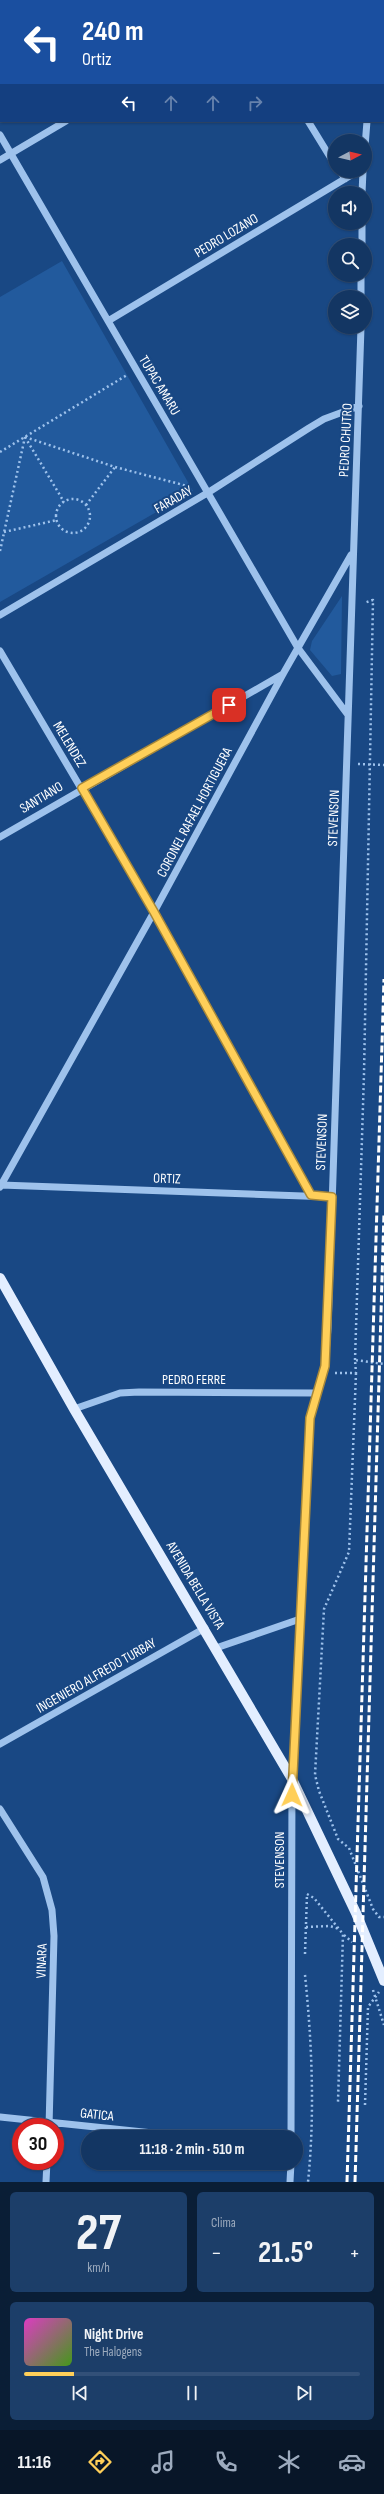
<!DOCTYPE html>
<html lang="es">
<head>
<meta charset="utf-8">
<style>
	:root { --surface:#133663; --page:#1c3e69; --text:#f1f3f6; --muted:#9dabbe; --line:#325078; --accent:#ffcf59 }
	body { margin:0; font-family:"Sofia Sans Condensed",sans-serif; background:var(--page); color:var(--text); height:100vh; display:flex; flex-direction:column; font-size:15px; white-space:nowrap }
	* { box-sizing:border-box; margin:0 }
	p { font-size:13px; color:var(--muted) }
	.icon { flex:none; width:22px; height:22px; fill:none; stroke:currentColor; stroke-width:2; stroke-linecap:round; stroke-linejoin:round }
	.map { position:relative; height:2182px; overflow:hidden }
	.drawer { display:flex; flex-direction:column; gap:10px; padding:10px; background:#0a1e36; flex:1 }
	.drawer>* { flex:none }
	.hud { position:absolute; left:0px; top:0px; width:384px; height:122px; box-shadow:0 1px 3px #0004,0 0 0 1px var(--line); background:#1a4fa0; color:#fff; overflow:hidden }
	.needle { width:26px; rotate:83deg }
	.fabs { position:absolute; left:328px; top:134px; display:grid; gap:8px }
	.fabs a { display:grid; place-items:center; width:44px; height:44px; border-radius:50%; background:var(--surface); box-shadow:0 1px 3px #0004,0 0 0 1px var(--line); font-size:20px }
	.speed { position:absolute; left:12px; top:2118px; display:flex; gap:8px; font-size:20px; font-weight:700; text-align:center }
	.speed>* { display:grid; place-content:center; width:52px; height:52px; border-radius:50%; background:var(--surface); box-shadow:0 1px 3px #0004,0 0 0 1px var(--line); line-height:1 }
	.speed .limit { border:6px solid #d22; background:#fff; color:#111 }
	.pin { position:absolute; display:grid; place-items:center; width:34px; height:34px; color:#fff; margin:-17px; border-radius:8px; box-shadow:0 2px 6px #0006 }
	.me { position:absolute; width:44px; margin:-22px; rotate:1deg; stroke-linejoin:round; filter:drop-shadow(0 0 3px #0008) }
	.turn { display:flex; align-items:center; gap:14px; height:84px; padding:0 16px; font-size:18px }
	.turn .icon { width:52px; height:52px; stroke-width:2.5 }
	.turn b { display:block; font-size:28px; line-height:34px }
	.lanes { display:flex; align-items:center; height:38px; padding:0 16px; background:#0003; justify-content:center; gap:20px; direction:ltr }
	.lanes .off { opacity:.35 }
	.big { font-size:30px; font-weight:700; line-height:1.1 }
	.drawer .widget { flex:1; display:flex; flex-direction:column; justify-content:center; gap:6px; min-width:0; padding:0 14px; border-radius:6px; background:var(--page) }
	.drawer .dial { align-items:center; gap:0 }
	.dial b { font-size:52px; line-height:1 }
	.song { display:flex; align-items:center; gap:12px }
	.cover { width:48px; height:48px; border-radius:6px; background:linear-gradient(135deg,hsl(310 70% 55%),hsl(100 70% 35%)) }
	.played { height:4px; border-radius:2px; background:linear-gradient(90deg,var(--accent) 15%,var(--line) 15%) }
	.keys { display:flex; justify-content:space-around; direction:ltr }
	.heat { display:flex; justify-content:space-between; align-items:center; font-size:22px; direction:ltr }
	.drawer .tiles { flex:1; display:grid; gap:10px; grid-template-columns:1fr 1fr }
	.widget:last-child { grid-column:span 2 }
	.trip { position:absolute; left:81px; top:2130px; width:222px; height:40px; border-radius:20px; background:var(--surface); box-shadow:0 1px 3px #0004,0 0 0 1px var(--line); font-weight:700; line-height:40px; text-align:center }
	.dock { display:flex; height:64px; justify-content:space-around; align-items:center; background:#081628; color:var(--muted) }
	.dock .icon { width:28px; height:28px }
	.dock .selected { color:var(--accent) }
	.dock b { font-size:18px; color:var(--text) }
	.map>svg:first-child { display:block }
	.green { fill:#225a9d }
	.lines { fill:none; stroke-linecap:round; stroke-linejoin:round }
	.path { stroke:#9ec2ec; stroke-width:2.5; stroke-dasharray:2 3; stroke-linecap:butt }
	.minor { stroke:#9ec2ec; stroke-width:7 }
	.major { stroke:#e3eeff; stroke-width:10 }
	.rail { stroke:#fff; stroke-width:3; stroke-dasharray:7 3; stroke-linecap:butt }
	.route-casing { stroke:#a6873a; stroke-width:10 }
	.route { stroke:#ffcf59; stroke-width:7 }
	.labels { text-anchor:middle; stroke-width:4; stroke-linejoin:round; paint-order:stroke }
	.street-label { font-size:14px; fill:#fff; stroke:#194884 }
</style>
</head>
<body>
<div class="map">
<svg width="384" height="2182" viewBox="0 0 384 2182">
	<rect width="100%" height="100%" fill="#194884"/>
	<path class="green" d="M62,261L193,491L0,602V297Z
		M342,596L341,674L332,676L310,650L312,641Z"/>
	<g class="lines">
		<path class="path" d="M25,437L115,467L191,487
			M25,437L64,502
			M0,452L127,375
			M56 516a17 17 0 1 1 34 0a17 17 0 1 1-34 0Z
			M86,505L115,467
			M4,532L57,520
			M0,551L25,437
			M358,764L384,765
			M355,1360L364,1074L373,600L364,603
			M335,1373H356L355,1360L384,1364
			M356,1373L349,1552L324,1609L315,1775L319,1791L338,1839L349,1848L373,1909L379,1917H384
			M307,1894L314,1898L343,1934L338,2102
			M306,1927L330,1926L339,1929
			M344,1935L352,1942
			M305,1954L307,1894
			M305,1975C312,2043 315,2114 308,2182
			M373,1990L384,2025
			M365,2105L368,2007L379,1992"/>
		<path class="minor" d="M235,0L236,1
			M269,1L270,0
			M369,1V0
			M308,121L335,165
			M0,135L298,648L348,715
			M365,147L367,121
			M0,160L66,121
			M340,171L345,179
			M362,193L363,171
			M362,245V223
			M361,297V275
			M108,321L358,171
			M0,615L209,492L309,428L324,419L359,406
			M0,651L154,912L311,1195
			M0,837L283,674
			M1,1185L331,1197
			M0,1187L154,912L283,674L351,555
			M74,1409L120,1393L139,1392L316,1393
			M216,1648L300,1619
			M0,1744L205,1628
			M0,1809L43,1877L52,1910L54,1936L49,2127
			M0,2117L191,2137
			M291,2137L292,1779L310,1418L325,1366L328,1328L361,327
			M46,2182L47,2161
			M290,2182L291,2163"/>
		<path class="major" d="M0,1278L74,1409L292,1779L356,1913L384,1981"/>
		<path class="rail" d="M347,2182L384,979
			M355,2182L384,1213"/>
	</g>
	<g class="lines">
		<defs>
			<path id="route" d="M229,705L82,788L154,912L311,1195L332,1197L325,1366L310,1418L292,1795"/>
		</defs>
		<use href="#route" class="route-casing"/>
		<use href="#route" class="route"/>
	</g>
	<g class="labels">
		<g class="street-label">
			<text transform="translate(226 235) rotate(-31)" y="5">PEDRO LOZANO</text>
			<text transform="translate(160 385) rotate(59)" y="5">TUPAC AMARU</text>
			<text transform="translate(345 440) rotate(-87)" y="5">PEDRO CHUTRO</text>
			<text transform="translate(173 499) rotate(-30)" y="5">FARADAY</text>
			<text transform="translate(70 744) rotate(59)" y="5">MELENDEZ</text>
			<text transform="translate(41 797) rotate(-31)" y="5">SANTIANO</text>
			<text transform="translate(194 812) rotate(-62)" y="5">CORONEL RAFAEL HORTIGUERA</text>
			<text transform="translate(333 818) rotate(-88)" y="5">STEVENSON</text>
			<text transform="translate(321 1142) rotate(-88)" y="5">STEVENSON</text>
			<text transform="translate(167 1178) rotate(2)" y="5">ORTIZ</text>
			<text x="194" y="1384">PEDRO FERRE</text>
			<text transform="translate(196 1585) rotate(59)" y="5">AVENIDA BELLA VISTA</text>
			<text transform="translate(96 1675) rotate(-30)" y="5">INGENIERO ALFREDO TURBAY</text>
			<text transform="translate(279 1860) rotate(-90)" y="5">STEVENSON</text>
			<text transform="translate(41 1961) rotate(-88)" y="5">VINARA</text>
			<text transform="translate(97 2114) rotate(6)" y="5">GATICA</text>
		</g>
	</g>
</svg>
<div class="fabs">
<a><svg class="needle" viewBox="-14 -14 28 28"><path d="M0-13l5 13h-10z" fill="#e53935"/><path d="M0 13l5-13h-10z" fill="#9dabbe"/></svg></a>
<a><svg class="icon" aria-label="sound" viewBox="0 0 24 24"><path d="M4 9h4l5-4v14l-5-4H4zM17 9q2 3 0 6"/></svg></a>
<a><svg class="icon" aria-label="search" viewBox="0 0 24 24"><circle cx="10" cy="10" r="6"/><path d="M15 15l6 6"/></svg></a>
<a><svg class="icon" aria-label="layers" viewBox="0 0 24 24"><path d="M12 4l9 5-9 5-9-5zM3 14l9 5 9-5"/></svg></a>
</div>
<div class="speed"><div class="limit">30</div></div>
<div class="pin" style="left:229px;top:705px;background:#d93025"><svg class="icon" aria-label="arrive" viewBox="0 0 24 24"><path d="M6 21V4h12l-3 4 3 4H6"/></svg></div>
<svg class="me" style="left:292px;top:1795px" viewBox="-20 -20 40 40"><path d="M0-17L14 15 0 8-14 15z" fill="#ffcf59" stroke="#fff" stroke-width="4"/></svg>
<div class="trip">11:18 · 2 min · 510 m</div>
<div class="hud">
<div class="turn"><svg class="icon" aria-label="left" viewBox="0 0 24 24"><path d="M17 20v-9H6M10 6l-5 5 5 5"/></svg><div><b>240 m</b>Ortiz</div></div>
<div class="lanes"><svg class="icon" aria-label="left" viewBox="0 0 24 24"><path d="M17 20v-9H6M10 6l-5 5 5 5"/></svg><svg class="icon off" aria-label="ahead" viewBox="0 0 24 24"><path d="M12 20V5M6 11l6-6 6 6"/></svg><svg class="icon off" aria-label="ahead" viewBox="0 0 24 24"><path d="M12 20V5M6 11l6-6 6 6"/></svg><svg class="icon off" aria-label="right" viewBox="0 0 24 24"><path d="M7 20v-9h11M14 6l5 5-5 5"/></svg></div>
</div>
</div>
<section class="drawer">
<div class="tiles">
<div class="widget dial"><b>27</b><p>km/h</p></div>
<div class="widget"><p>Clima</p>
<div class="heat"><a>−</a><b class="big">21.5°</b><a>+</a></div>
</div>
<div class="widget">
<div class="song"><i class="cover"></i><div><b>Night Drive</b><p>The Halogens</p></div></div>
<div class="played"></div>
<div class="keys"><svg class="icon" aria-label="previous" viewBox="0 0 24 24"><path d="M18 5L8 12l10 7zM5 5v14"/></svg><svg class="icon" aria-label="pause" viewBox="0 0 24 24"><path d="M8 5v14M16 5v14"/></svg><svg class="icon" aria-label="next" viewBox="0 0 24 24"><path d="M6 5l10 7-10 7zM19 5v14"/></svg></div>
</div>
</div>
</section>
<nav class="dock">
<b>11:16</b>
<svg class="icon selected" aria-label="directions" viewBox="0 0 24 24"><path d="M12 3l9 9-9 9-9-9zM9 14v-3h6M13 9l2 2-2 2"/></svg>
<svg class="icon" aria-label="music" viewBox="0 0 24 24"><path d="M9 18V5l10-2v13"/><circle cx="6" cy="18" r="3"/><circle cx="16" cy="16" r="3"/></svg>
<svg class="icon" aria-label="phone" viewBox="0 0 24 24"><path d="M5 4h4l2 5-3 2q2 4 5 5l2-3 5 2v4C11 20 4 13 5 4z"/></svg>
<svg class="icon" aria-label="climate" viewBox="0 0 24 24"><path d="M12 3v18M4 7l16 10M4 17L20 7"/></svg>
<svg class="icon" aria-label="car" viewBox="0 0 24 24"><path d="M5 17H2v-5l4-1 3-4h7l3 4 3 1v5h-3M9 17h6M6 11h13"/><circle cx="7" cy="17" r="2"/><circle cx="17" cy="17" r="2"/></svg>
</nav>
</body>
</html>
